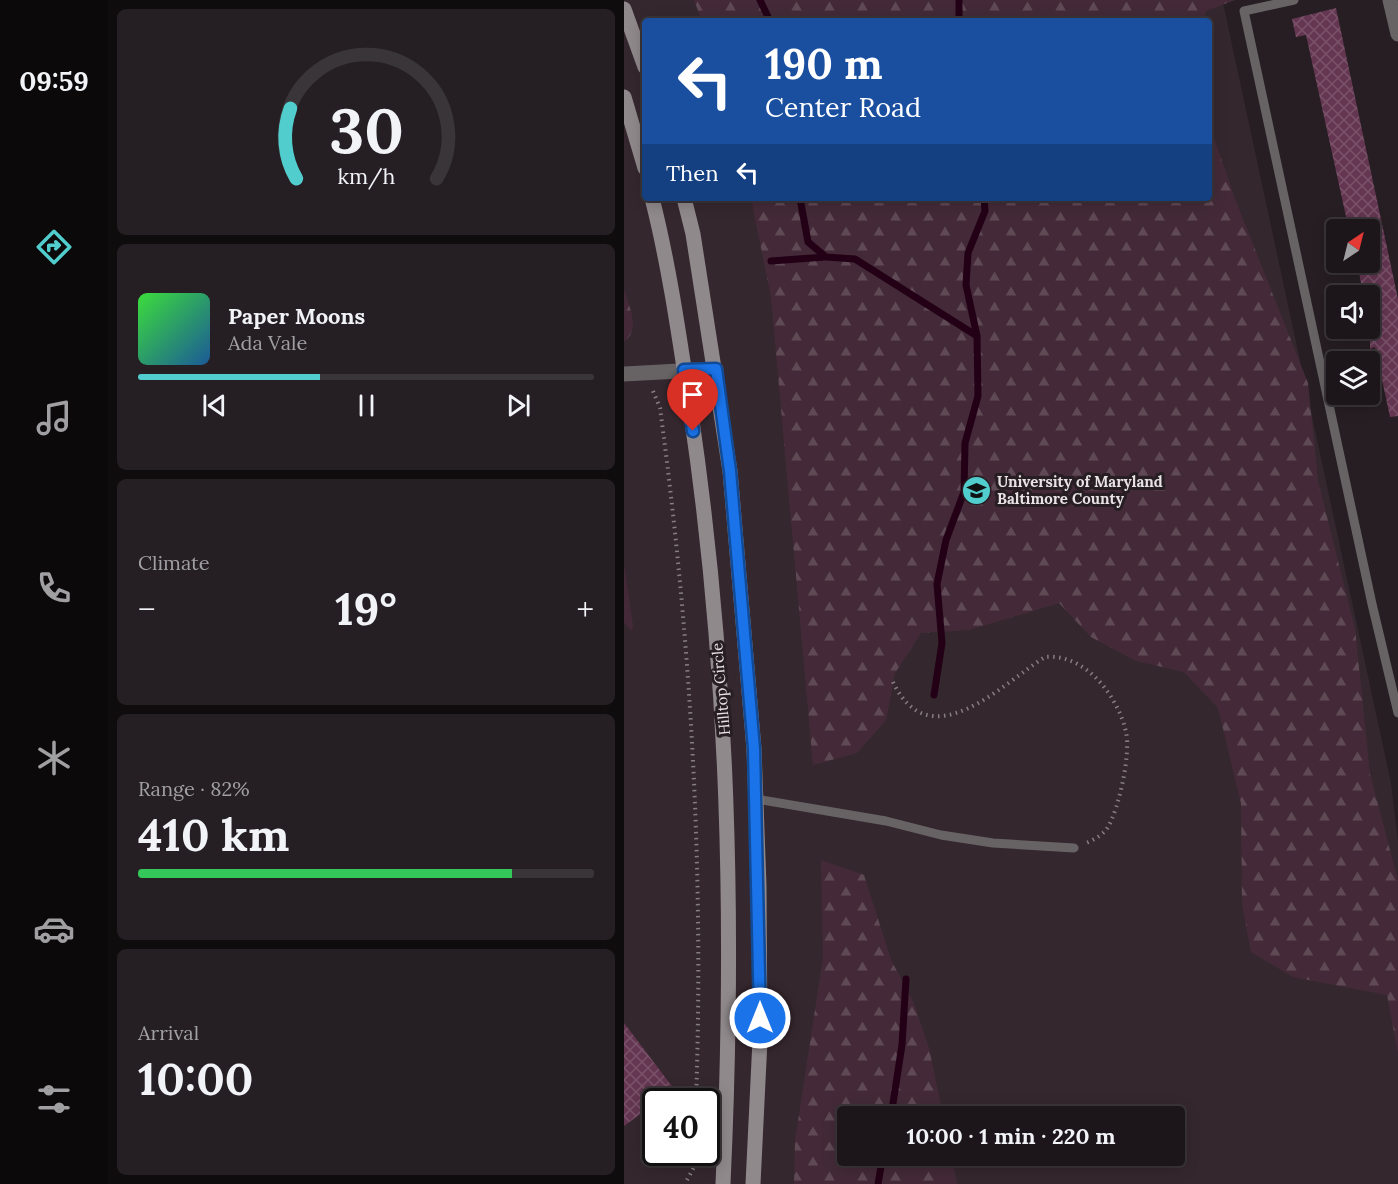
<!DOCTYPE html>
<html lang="en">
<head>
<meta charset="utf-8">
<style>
	:root { --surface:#1c161a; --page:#251f23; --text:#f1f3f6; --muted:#a09fa2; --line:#3a3539; --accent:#52cdcd }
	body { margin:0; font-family:Lora,serif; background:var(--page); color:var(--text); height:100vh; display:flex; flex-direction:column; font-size:22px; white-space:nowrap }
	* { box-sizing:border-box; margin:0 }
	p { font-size:20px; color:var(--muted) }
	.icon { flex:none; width:33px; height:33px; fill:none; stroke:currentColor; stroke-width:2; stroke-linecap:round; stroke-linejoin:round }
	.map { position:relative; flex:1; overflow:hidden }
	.panel { display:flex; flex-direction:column; gap:9px; padding:9px; background:#0f0c0e; width:516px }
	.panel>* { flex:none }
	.guide { position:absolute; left:18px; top:18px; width:570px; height:183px; border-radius:6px; box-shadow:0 3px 15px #0003,0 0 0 2px var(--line); background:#1a4fa0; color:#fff; overflow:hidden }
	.needle { width:39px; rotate:35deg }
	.controls { position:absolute; left:702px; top:219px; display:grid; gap:12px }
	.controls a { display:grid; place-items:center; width:54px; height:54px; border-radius:6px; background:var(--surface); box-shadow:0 3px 15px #0003,0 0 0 2px var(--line); font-size:30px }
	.speed { position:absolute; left:18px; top:1088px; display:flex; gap:12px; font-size:30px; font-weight:700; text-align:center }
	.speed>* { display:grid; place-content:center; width:78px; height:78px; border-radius:50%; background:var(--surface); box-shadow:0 3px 15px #0003,0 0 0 2px var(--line); line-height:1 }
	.speed .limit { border:3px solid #111; border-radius:9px; background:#fff; color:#111 }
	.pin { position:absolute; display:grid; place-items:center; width:51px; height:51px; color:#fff; margin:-62px -26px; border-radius:50% 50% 50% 0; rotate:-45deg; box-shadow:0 0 6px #0007 }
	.pin .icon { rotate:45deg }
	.me { position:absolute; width:66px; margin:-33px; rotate:0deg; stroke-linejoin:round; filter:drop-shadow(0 0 4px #0008) }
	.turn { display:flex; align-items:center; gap:21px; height:126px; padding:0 24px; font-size:27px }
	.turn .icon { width:78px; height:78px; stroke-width:2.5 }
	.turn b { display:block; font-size:42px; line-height:51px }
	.then { display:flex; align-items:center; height:57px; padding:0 24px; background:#0003; gap:12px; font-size:22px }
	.big { font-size:45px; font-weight:700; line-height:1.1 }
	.panel .card { flex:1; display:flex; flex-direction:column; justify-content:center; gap:9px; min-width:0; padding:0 21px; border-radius:9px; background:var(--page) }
	.panel .dial { align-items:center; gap:0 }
	.dial svg { height:156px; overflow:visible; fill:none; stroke:var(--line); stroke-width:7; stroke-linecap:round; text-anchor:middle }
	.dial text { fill:var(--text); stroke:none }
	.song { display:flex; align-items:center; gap:18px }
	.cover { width:72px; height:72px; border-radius:9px; background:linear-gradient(135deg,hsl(120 70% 55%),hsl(210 70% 35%)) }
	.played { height:6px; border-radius:3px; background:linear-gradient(90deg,var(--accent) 40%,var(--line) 40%) }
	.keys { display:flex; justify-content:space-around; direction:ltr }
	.heat { display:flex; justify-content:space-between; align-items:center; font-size:33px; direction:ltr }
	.charge { height:9px; border-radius:4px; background:linear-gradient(90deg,#34c759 82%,var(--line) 0) }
	.trip { position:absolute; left:213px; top:1106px; width:348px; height:60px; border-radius:6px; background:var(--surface); box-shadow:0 3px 15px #0003,0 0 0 2px var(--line); font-weight:700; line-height:60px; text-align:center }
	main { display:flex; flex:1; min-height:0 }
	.dock { display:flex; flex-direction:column; width:108px; justify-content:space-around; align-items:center; background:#0b090a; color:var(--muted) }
	.dock .icon { width:42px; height:42px }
	.dock .selected { color:var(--accent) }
	.dock b { font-size:27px; color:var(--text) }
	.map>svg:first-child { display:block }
	.built { fill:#35272e; fill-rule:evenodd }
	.forest { fill:url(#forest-firs) }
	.green { fill:#442a38 }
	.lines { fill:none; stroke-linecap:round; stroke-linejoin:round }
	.stream { stroke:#230016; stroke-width:7 }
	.building { fill:url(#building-cross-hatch) }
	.path { stroke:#867f82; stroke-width:4; stroke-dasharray:1.5 4.5; stroke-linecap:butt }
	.lane { stroke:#676365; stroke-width:9 }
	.street { stroke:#676365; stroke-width:15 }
	.secondary { stroke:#90898c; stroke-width:15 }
	.route-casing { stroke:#114b97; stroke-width:15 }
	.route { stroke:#1a73e8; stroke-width:10 }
	.labels { text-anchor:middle; stroke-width:6; stroke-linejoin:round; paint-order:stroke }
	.poi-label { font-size:15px; font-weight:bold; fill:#e8e2e5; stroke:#261e22; text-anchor:start }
	.street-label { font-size:15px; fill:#e8e2e5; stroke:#261e22 }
</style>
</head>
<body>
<main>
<nav class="dock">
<b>09:59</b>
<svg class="icon selected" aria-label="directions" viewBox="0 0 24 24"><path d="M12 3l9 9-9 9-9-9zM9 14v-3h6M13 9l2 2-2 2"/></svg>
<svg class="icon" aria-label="music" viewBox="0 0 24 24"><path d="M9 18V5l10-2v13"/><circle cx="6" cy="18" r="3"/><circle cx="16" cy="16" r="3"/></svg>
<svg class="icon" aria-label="phone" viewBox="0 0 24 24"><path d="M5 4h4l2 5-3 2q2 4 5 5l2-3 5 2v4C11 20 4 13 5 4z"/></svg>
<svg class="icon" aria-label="climate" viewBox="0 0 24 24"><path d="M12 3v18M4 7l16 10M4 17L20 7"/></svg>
<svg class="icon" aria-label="car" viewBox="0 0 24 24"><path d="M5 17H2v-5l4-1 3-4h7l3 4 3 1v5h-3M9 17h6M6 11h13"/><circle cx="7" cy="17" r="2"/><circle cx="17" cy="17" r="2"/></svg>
<svg class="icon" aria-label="filters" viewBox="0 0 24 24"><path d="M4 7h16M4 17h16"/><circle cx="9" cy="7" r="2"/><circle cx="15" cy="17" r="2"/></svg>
</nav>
<section class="panel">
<div class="card dial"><svg viewBox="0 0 100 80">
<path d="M14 69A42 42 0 1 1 86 69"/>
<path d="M14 69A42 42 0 0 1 11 33" stroke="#52cdcd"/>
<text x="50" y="56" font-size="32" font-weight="700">30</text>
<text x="50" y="72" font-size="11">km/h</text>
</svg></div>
<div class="card">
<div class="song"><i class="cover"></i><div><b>Paper Moons</b><p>Ada Vale</p></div></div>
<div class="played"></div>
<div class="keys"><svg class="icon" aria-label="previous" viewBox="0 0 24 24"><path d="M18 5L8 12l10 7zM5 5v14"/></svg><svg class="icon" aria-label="pause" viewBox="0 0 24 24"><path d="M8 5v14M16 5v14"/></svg><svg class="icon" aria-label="next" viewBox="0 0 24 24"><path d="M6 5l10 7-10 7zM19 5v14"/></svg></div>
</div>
<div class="card"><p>Climate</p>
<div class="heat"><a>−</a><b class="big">19°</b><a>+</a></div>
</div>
<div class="card"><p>Range · 82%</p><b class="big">410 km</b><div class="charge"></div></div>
<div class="card"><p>Arrival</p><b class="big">10:00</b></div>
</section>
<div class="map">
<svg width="774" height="1184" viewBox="0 0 774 1184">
	<defs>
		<pattern id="forest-firs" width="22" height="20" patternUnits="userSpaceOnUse" patternTransform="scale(1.5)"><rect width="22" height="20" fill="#442a38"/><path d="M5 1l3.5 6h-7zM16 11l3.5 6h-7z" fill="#5f4955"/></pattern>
		<pattern id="building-cross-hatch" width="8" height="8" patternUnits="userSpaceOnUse" patternTransform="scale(1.5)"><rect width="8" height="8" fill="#643651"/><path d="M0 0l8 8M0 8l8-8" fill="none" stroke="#7a536a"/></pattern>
	</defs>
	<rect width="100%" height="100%" fill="#261e22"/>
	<path class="built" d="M0,0H612L599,3L767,783L774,841V1184H0ZM21,21H585V198H21ZM32,1101H82V1152H32ZM224,1116H550V1155H224Z"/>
	<path class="forest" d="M70,0H611L582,11L579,21H78Z
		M585,123L611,199L684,383L694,481L731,629L746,774L774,881V1053L763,995L669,977L627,952L618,903L617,803L594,708L560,672L512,661L467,637L435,603L345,630L297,633L271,673L262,720L233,753L189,765L147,297L127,198H585Z
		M0,289C5,307 17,329 0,342Z
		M197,860L240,875L267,960L289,1001L305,1048L319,1116H224V1155H327L333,1184H170L171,1141L199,958Z"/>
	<path class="green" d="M0,564L9,625L8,631L0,623Z"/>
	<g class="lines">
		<path class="stream" d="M136,0L146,21
			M335,21V0
			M176,198L184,242L202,257L231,259L353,336
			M147,261L201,257
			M310,695L318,643L313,584L322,540L340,492L341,443L354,396L353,336L342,285L344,253L361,211L360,198
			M267,1116L278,1045L282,979
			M254,1184L259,1155"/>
	</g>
	<path class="building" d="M712,8L774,299V416L766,417L751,347L746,349V291L739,293L733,262H746V230H725L682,35L672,37L668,19Z
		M0,1023L50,1089L0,1126Z"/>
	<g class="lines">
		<path class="path" d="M29,391L36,408C67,638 80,869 72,1101
			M269,682C306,760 378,684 421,657C461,653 494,696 502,732C507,754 495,808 484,827C480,834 470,840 462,843
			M63,1180L70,1167V1152"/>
		<path class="lane" d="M670,0L620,11L748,604L774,713
			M132,799L262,821L317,835L369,843L450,848"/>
		<path class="street" d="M766,0L774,34
			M0,374L92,369"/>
		<path class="secondary" d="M0,9L21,67
			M0,97L21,168
			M28,198C46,269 56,342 67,414C105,671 111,925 99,1184
			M60,198L69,234L106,471L130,749L135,886L136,1040L129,1184"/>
	</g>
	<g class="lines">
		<defs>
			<path id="route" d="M69,431L60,370L92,369L106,471L130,749L136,1018"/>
		</defs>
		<use href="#route" class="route-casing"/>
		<use href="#route" class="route"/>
	</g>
	<defs>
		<symbol id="university-disc" viewBox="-11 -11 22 22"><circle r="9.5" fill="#52cdcd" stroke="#261e22"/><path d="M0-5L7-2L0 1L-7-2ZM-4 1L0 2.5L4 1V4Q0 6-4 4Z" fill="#111"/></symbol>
	</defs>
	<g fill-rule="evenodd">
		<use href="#university-disc" x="336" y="474" width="33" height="33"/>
	</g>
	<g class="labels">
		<g class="poi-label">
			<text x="373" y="487">University of Maryland<tspan x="373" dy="17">Baltimore County</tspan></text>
		</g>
		<g class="street-label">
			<text transform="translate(97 689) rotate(-95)" y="5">Hilltop Circle</text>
		</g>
	</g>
</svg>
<div class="controls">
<a><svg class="needle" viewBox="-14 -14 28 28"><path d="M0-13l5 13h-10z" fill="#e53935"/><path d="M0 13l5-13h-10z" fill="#a09fa2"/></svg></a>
<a><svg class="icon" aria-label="sound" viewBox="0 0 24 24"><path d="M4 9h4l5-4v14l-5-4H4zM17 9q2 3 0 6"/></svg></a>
<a><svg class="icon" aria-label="layers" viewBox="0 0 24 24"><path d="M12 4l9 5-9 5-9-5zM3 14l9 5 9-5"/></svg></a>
</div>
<div class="speed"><div class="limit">40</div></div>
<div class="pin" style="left:69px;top:431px;background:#d93025"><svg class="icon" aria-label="arrive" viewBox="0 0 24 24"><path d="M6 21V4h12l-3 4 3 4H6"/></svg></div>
<svg class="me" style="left:136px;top:1018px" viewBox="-20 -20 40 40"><circle r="17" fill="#1a73e8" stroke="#fff" stroke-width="3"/><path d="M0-11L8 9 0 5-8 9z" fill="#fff"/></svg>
<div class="trip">10:00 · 1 min · 220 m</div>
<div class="guide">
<div class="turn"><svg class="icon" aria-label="left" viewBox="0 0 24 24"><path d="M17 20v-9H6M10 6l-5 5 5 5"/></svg><div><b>190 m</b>Center Road</div></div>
<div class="then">Then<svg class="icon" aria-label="left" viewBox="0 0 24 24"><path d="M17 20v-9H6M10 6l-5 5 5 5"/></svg></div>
</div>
</div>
</main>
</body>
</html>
